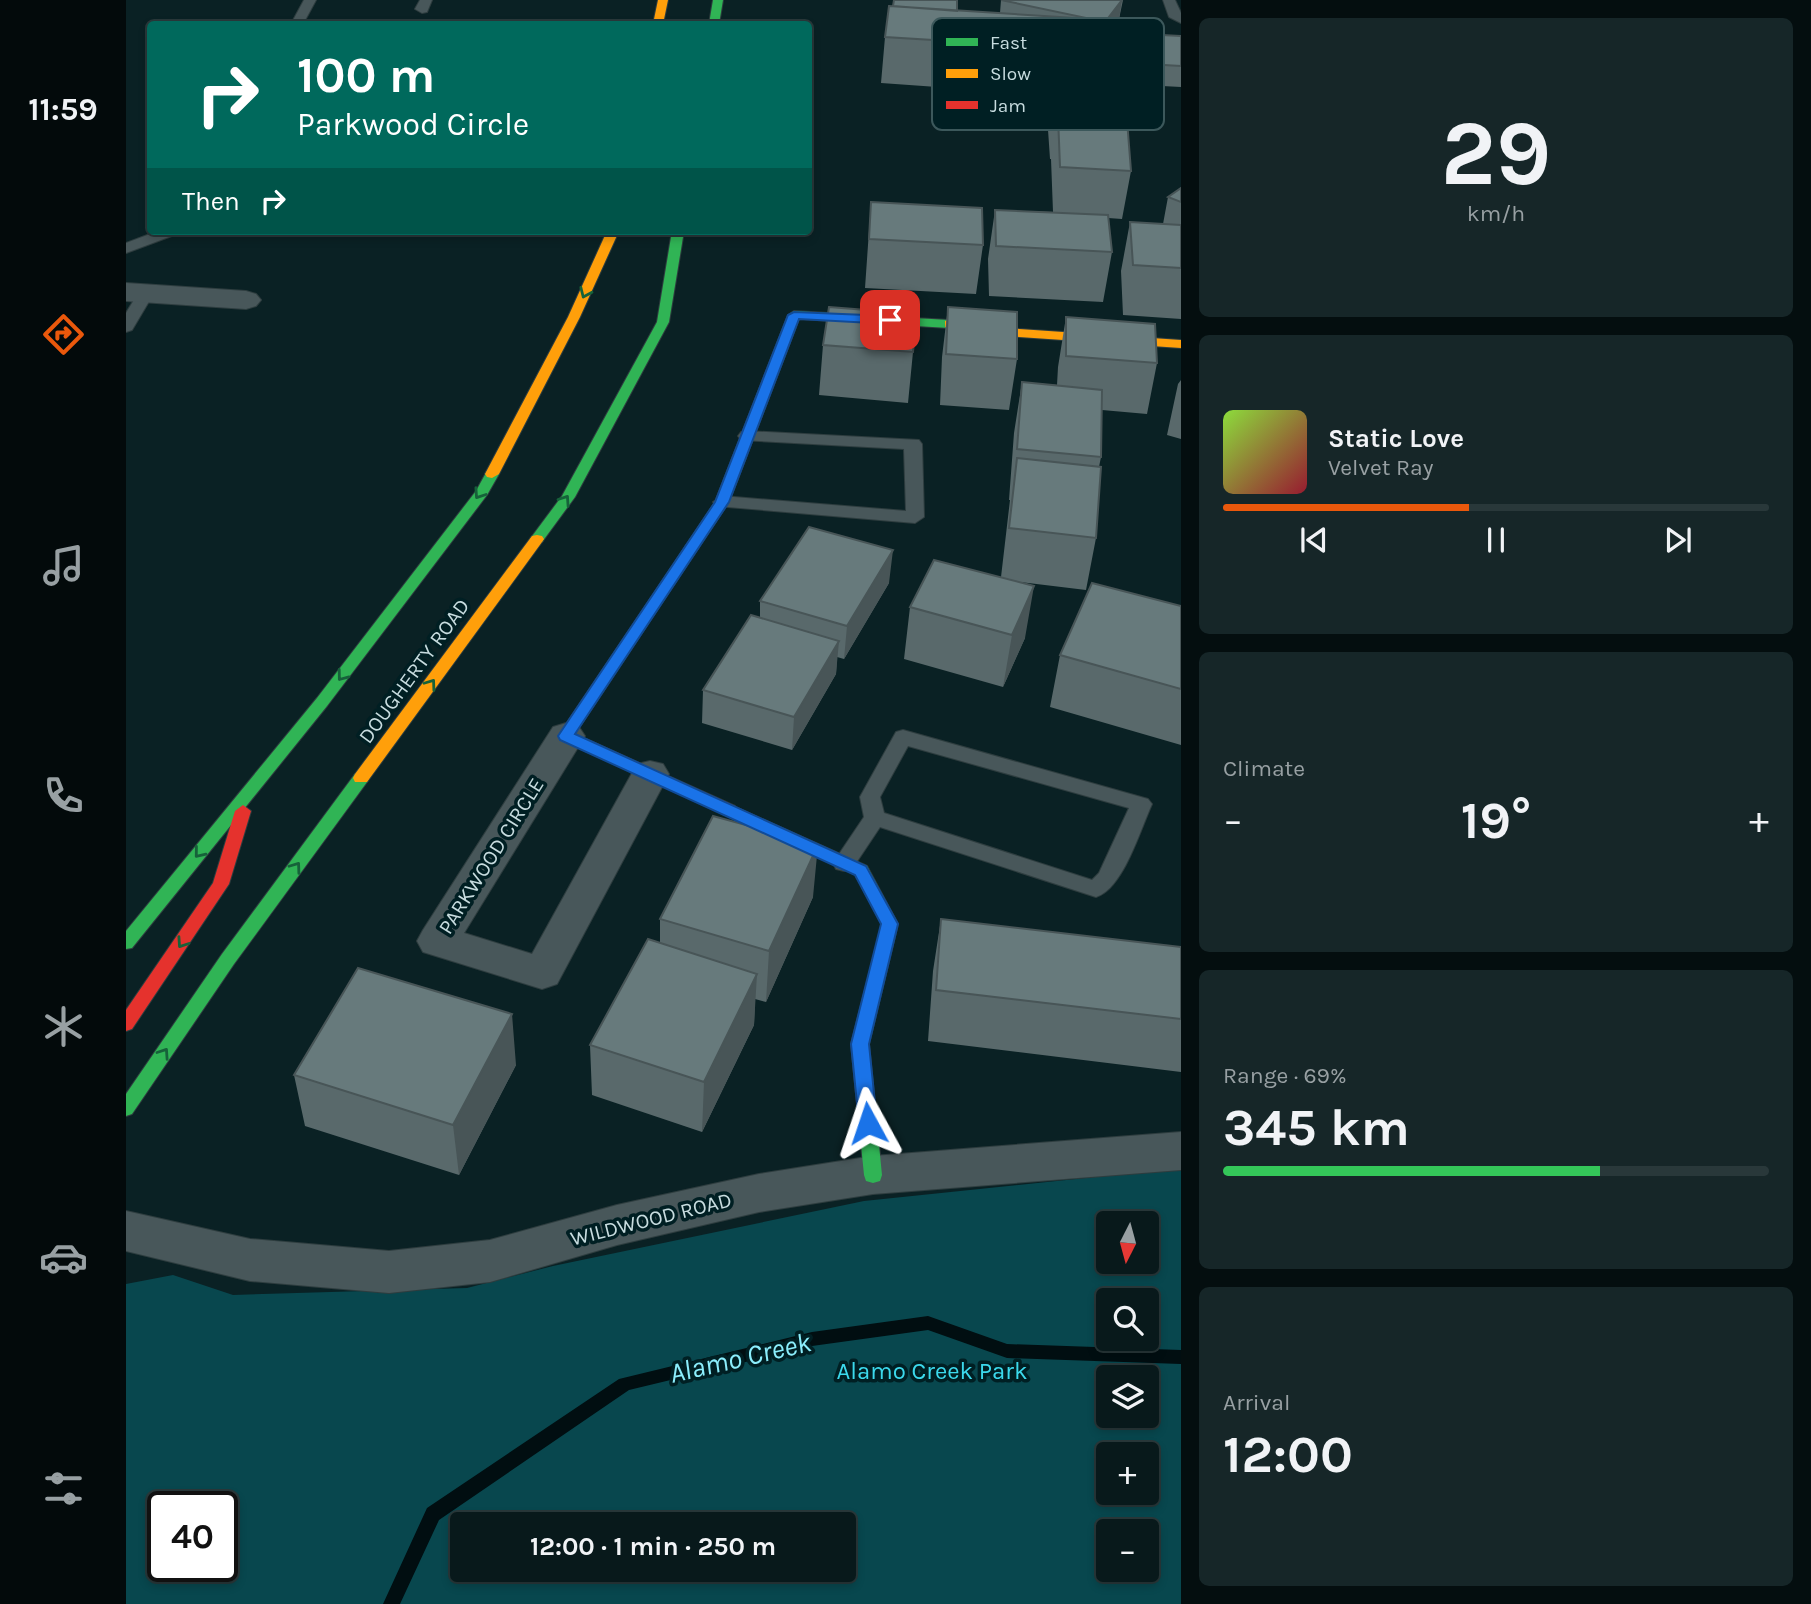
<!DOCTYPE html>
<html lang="en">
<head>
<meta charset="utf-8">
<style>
	:root { --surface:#08191b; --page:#162628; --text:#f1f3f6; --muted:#98a0a3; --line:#29383a; --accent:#ea580c }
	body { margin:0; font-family:Karla,sans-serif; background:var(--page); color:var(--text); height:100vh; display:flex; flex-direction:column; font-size:26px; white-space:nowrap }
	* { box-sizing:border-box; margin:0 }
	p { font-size:23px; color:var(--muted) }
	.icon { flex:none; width:38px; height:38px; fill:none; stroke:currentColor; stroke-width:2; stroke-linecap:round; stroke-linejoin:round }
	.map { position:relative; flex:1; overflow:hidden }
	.side { display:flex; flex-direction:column; gap:18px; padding:18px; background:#040e0f; width:630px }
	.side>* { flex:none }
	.top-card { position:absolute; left:21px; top:21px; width:665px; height:214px; border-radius:7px; box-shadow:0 4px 10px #0003,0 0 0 2px var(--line); background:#00695c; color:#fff; overflow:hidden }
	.needle { width:46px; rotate:186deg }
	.buttons { position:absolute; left:970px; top:1211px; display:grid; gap:14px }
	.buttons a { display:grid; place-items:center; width:63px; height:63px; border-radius:7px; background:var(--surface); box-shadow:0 4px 10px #0003,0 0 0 2px var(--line); font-size:35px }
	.speed { position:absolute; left:21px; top:1491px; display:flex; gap:14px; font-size:35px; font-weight:700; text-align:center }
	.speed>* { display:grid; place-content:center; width:91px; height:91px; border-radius:50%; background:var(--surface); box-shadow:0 4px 10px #0003,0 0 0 2px var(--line); line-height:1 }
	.speed .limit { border:4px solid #111; border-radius:10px; background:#fff; color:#111 }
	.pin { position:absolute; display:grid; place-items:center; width:60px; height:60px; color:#fff; margin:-30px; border-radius:14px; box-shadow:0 4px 10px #0006 }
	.me { position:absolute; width:77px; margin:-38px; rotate:355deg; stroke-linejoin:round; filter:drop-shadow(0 0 5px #0008) }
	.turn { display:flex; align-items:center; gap:24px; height:147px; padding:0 35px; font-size:32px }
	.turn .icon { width:91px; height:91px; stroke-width:2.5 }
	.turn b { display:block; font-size:49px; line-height:60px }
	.then { display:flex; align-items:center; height:66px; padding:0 35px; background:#0003; gap:14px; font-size:26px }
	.big { font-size:52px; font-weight:700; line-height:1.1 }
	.side .tile { flex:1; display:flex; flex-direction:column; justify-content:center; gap:10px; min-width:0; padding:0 24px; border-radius:10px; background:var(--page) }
	.side .dial { align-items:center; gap:0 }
	.dial b { font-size:91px; line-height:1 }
	.song { display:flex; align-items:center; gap:21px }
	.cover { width:84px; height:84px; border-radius:10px; background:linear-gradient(135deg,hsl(90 70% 55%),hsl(350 70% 35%)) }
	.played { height:7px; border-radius:4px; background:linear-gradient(90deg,var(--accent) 45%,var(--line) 45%) }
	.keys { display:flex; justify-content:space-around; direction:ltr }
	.heat { display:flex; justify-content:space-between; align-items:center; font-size:38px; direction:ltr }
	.charge { height:10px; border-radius:5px; background:linear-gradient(90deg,#34c759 69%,var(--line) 0) }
	.trip { position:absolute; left:324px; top:1512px; width:406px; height:70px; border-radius:7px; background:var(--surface); box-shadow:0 4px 10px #0003,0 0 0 2px var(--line); font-weight:700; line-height:70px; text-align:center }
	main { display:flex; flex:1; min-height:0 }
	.tab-bar { display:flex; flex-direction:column; width:126px; justify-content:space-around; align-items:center; background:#030a0b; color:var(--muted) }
	.tab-bar .icon { width:49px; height:49px }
	.tab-bar .selected { color:var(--accent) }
	.tab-bar b { font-size:32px; color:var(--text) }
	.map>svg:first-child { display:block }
	.green { fill:#08474e; fill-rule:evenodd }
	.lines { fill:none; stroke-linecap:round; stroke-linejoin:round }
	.stream { fill:#010e11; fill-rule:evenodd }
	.lane-casing { stroke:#2e3d3f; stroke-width:2 }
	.street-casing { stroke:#2e3d3f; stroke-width:2 }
	.fast-casing { stroke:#2e3d3f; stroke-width:2 }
	.slow-casing { stroke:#2e3d3f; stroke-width:2 }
	.jam-casing { stroke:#2e3d3f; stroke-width:2 }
	.lane { fill:#48575a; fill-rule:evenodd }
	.street { fill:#48575a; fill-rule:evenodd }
	.fast { fill:#30b455; fill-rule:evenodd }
	.slow { fill:#ff9f0a; fill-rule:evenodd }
	.jam { fill:#e5322d; fill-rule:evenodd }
	.wall { fill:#59696b }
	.shaded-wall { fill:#485557 }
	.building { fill:#677a7c; stroke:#485557; stroke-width:2 }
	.oneway { stroke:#16623a }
	.route { fill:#1a73e8; stroke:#114b97; stroke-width:2 }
	.labels { text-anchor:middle; stroke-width:7; stroke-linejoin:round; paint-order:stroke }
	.street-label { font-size:21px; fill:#c7dcdf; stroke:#001f23 }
	.near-park-label { font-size:24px; fill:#3bd9ec; stroke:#001f23 }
	.near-water-label { font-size:28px; font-style:italic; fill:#8beefc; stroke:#001f23 }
	.key { fill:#001f23; stroke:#3c585b; stroke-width:2 }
	.key-label { font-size:19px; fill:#c7dcdf }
</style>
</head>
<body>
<main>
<nav class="tab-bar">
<b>11:59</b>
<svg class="icon selected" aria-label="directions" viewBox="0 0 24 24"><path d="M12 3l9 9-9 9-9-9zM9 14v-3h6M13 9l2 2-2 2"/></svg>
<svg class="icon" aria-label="music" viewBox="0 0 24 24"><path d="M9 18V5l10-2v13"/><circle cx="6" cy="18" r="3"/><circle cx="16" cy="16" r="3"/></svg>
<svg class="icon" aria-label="phone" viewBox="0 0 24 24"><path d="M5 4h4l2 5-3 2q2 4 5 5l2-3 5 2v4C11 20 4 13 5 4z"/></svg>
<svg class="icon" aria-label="climate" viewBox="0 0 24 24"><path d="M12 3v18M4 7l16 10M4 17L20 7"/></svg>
<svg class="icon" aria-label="car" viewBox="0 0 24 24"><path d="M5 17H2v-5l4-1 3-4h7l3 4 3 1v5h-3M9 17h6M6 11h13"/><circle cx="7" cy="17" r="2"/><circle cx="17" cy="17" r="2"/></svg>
<svg class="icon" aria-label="filters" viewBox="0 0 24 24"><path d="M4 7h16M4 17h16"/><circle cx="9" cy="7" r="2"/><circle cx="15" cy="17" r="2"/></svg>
</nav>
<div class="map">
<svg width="1055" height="1604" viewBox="0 0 1055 1604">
	<rect width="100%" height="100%" fill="#0a2124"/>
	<path class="green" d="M1055,1168V1604H0V1284L47,1275L107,1295L341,1288L427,1266L738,1201ZM982,1223H1020V1262H982ZM982,1300H1020V1339H982ZM982,1377H1020V1416H982ZM982,1454H1020V1493H982ZM37,1507H96V1566H37ZM336,1524H718V1570H336ZM982,1531H1020V1570H982Z"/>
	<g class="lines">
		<path class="stream" d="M802,1316L881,1344L1055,1350V1364L881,1358L802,1330L686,1346L503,1390L313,1520L274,1604H257L301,1508L493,1379L686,1332Z"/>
		<defs>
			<path id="lane" d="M178,0H190L177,24H165Z
				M294,0H306L301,12L296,13L289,9Z
				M1037,0H1049L1055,13V23L1043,17Z
				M32,231H54L51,234L0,253V243Z
				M20,288L28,293L6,330L0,332V313L14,290Z
				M621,431L793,440L796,444L798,517L789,523L590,506L587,502L596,496L780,511L778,449L615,440L612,436L615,432Z
				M777,730L1022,799L1026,804C1014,830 997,889 970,897L754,827L726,869L718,871L710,869L707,863L738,817L734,797L770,732ZM782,746L1003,808L973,873L966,880L758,813L754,797Z"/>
			<path id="street" d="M0,283L120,291L130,294L135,300L130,306L120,309L0,301Z
				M440,723L453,727L459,736L338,933L406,954L511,764L524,761L537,764L543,774L431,984L416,989L297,952L291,941L297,930L427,727Z
				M1055,1132V1170L747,1194L633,1212L491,1245L364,1282L263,1293L124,1281L0,1251V1211L124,1239L263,1251L364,1240L491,1205L633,1174L747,1156Z"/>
			<path id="fast" d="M587,0H597L593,24H583Z
				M546,231H558L543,322L449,497L416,542H406L404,539L436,496L531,322Z
				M668,311L823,320L829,324L823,328L673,319L603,502L571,550H561L559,547L589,502L662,315Z
				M366,470L373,474L361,495L201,706L6,948L0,949V931L191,698L350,491L361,471Z
				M235,772L243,778L241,782L108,964L6,1114L0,1116V1094L96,954L229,774Z
				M603,804L741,866L772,924L743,1044L756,1175L754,1181L747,1183L740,1181L738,1175L725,1044L756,924L729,874L597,814L595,810Z"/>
			<path id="slow" d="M532,0H542L537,24H527Z
				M481,231H493L454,317L373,474L366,478L361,477L359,474L442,317Z
				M823,320L893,329L1055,340V348L893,337L819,327V321Z
				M411,535L416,536L418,539L416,542L241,782H229L227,778L229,774L406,536Z"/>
			<path id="jam" d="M566,543L573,547L449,734L609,806L611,810L603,816L435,740L432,736L561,544Z
				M117,805L125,811L103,884L6,1029L0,1031V1010L87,883L109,811Z"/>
		</defs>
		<use href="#lane" class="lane-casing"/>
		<use href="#street" class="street-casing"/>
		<use href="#fast" class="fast-casing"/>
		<use href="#slow" class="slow-casing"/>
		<use href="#jam" class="jam-casing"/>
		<use href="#lane" class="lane"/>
		<use href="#street" class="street"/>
		<use href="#fast" class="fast"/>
		<use href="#slow" class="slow"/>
		<use href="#jam" class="jam"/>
	</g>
	<path class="wall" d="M875,0H997L993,19L975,42L966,40V50L963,70L1003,115L1001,127L1005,171L996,219L982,218L986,252L977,302L863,296L862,259L869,210L927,212L925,159H924L921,115L924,95L755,83L759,37L831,11L874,13Z
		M1016,34L1055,36V87L1017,85L1012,55Z
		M1055,188V319L997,315L995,271L1004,222L1037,224L1042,197Z
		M745,202L857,245L850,294L739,288Z
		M822,307L891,359L883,410L814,405L816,357Z
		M940,317L1031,363L1021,414L976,410L975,457L973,467L970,538L960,590L894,582L899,638L877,687L778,659L784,607L875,577L884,500H883L888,433L896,382L931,385L932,367Z
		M697,345L787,352L782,403L693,395Z
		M1055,380V439L1041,435L1052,384Z
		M763,583L718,659L711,657L710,674L666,750L576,723L577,690L634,618V601Z
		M1055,606V745L924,707L934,655Z
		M687,897L640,1002L629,999L628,1025L576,1132L466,1095L464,1045L534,943V919Z
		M815,919L1055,947V1072L802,1041L807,971Z
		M390,1065L333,1175L179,1126L168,1075Z"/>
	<path class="shaded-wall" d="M996,0L993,19L975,42L979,22Z
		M767,550L763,583L718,659L721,626Z
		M908,586L899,638L877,687L886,635Z
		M713,641L710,674L666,750L668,717Z
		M692,845L687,897L640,1002L643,951Z
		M631,974L628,1025L576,1132L578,1082Z
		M386,1014L390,1065L333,1175L327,1125Z"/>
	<path class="building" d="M768,0H831V11L767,6Z
		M875,0H996L979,22Z
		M763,6L965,19L966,50L759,37Z
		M1016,34L1055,36V66L1021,64Z
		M932,116L1001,120L1005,171L934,167Z
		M1055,188V202L1042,197Z
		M745,202L856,208L857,245L743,239Z
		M869,210L982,215L986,252L870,246Z
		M1004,222L1055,225V268L1007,265Z
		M703,307L791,314L787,352L697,345Z
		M822,307L891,312V359L820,354Z
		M940,317L1029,324L1031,363L940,356Z
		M896,382L976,390L975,457L891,449Z
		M891,458L975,467L970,538L883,528Z
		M683,527L767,550L721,626L634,601Z
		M808,560L908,586L886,635L784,607Z
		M966,583L1055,606V689L934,655Z
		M625,615L713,641L668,717L577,690Z
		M587,816L692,845L643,951L534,919Z
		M815,919L1055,947V1019L810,990Z
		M522,939L631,974L578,1082L464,1045Z
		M232,968L386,1014L327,1125L168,1075Z"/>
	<defs><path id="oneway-chevron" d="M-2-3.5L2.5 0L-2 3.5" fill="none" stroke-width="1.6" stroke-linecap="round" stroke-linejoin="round" transform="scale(1.75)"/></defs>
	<g class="oneway">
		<use href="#oneway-chevron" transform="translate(459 293) rotate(114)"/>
		<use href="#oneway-chevron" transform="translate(353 494) rotate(124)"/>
		<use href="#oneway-chevron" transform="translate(439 500) rotate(-56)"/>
		<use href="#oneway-chevron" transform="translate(216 676) rotate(127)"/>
		<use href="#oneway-chevron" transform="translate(305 684) rotate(-54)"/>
		<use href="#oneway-chevron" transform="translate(73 853) rotate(129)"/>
		<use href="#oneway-chevron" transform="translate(170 867) rotate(-54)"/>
		<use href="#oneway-chevron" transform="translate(56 943) rotate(124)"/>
		<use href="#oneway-chevron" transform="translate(38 1053) rotate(-56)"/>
	</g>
	<path class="route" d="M668,312L764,316L770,320L764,324L673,319L603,502L449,734L740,866L772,924L743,1044L751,1123L748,1128L742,1130L736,1128L733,1123L725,1044L755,924L729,875L434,740L432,736L589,502L662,315Z"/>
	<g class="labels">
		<g class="street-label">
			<text transform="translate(288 671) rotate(-54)" y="7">DOUGHERTY ROAD</text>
			<text transform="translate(365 856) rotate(-58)" y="7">PARKWOOD CIRCLE</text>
			<text transform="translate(525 1219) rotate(-14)" y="7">WILDWOOD ROAD</text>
		</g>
		<g class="near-park-label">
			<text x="806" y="1379">Alamo Creek Park</text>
		</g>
		<g class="near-water-label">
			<text transform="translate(614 1357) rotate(-13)" y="10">Alamo Creek</text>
		</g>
	</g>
	<rect x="806" y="18" width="232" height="112" rx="10" class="key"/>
	<rect x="820" y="38" width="32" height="8" fill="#30b455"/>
	<rect x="820" y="69" width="32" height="9" fill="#ff9f0a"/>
	<rect x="820" y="101" width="32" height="8" fill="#e5322d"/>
	<g class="key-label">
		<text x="864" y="49">Fast</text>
		<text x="864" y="80">Slow</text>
		<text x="864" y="112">Jam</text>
	</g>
</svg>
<div class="buttons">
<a><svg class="needle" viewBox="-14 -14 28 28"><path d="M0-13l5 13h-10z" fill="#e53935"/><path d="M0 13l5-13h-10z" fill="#98a0a3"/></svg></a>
<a><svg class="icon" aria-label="search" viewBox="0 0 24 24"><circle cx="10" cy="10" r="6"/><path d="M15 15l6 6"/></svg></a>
<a><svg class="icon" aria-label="layers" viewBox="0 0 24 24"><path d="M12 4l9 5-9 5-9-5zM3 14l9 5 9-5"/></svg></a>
<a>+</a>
<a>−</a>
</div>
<div class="speed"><div class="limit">40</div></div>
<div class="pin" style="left:764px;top:320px;background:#d93025"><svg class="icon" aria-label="arrive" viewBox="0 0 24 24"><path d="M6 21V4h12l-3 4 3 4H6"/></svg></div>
<svg class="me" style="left:742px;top:1123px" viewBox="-20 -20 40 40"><path d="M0-17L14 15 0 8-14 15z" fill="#1a73e8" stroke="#fff" stroke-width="4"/></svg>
<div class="trip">12:00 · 1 min · 250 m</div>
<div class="top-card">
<div class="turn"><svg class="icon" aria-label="right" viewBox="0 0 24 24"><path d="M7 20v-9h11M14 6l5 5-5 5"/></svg><div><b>100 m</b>Parkwood Circle</div></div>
<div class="then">Then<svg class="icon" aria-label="right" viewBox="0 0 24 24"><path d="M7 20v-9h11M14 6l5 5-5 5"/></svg></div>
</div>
</div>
<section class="side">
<div class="tile dial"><b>29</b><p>km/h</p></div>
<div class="tile">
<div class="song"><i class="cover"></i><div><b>Static Love</b><p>Velvet Ray</p></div></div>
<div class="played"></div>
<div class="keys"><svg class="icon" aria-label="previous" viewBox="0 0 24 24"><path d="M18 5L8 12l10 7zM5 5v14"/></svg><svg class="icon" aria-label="pause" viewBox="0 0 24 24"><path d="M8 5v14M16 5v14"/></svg><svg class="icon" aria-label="next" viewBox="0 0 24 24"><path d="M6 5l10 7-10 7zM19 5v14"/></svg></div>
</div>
<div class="tile"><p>Climate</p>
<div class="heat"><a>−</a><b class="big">19°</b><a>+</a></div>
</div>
<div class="tile"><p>Range · 69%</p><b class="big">345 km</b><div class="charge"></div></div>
<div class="tile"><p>Arrival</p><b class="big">12:00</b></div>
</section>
</main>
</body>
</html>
